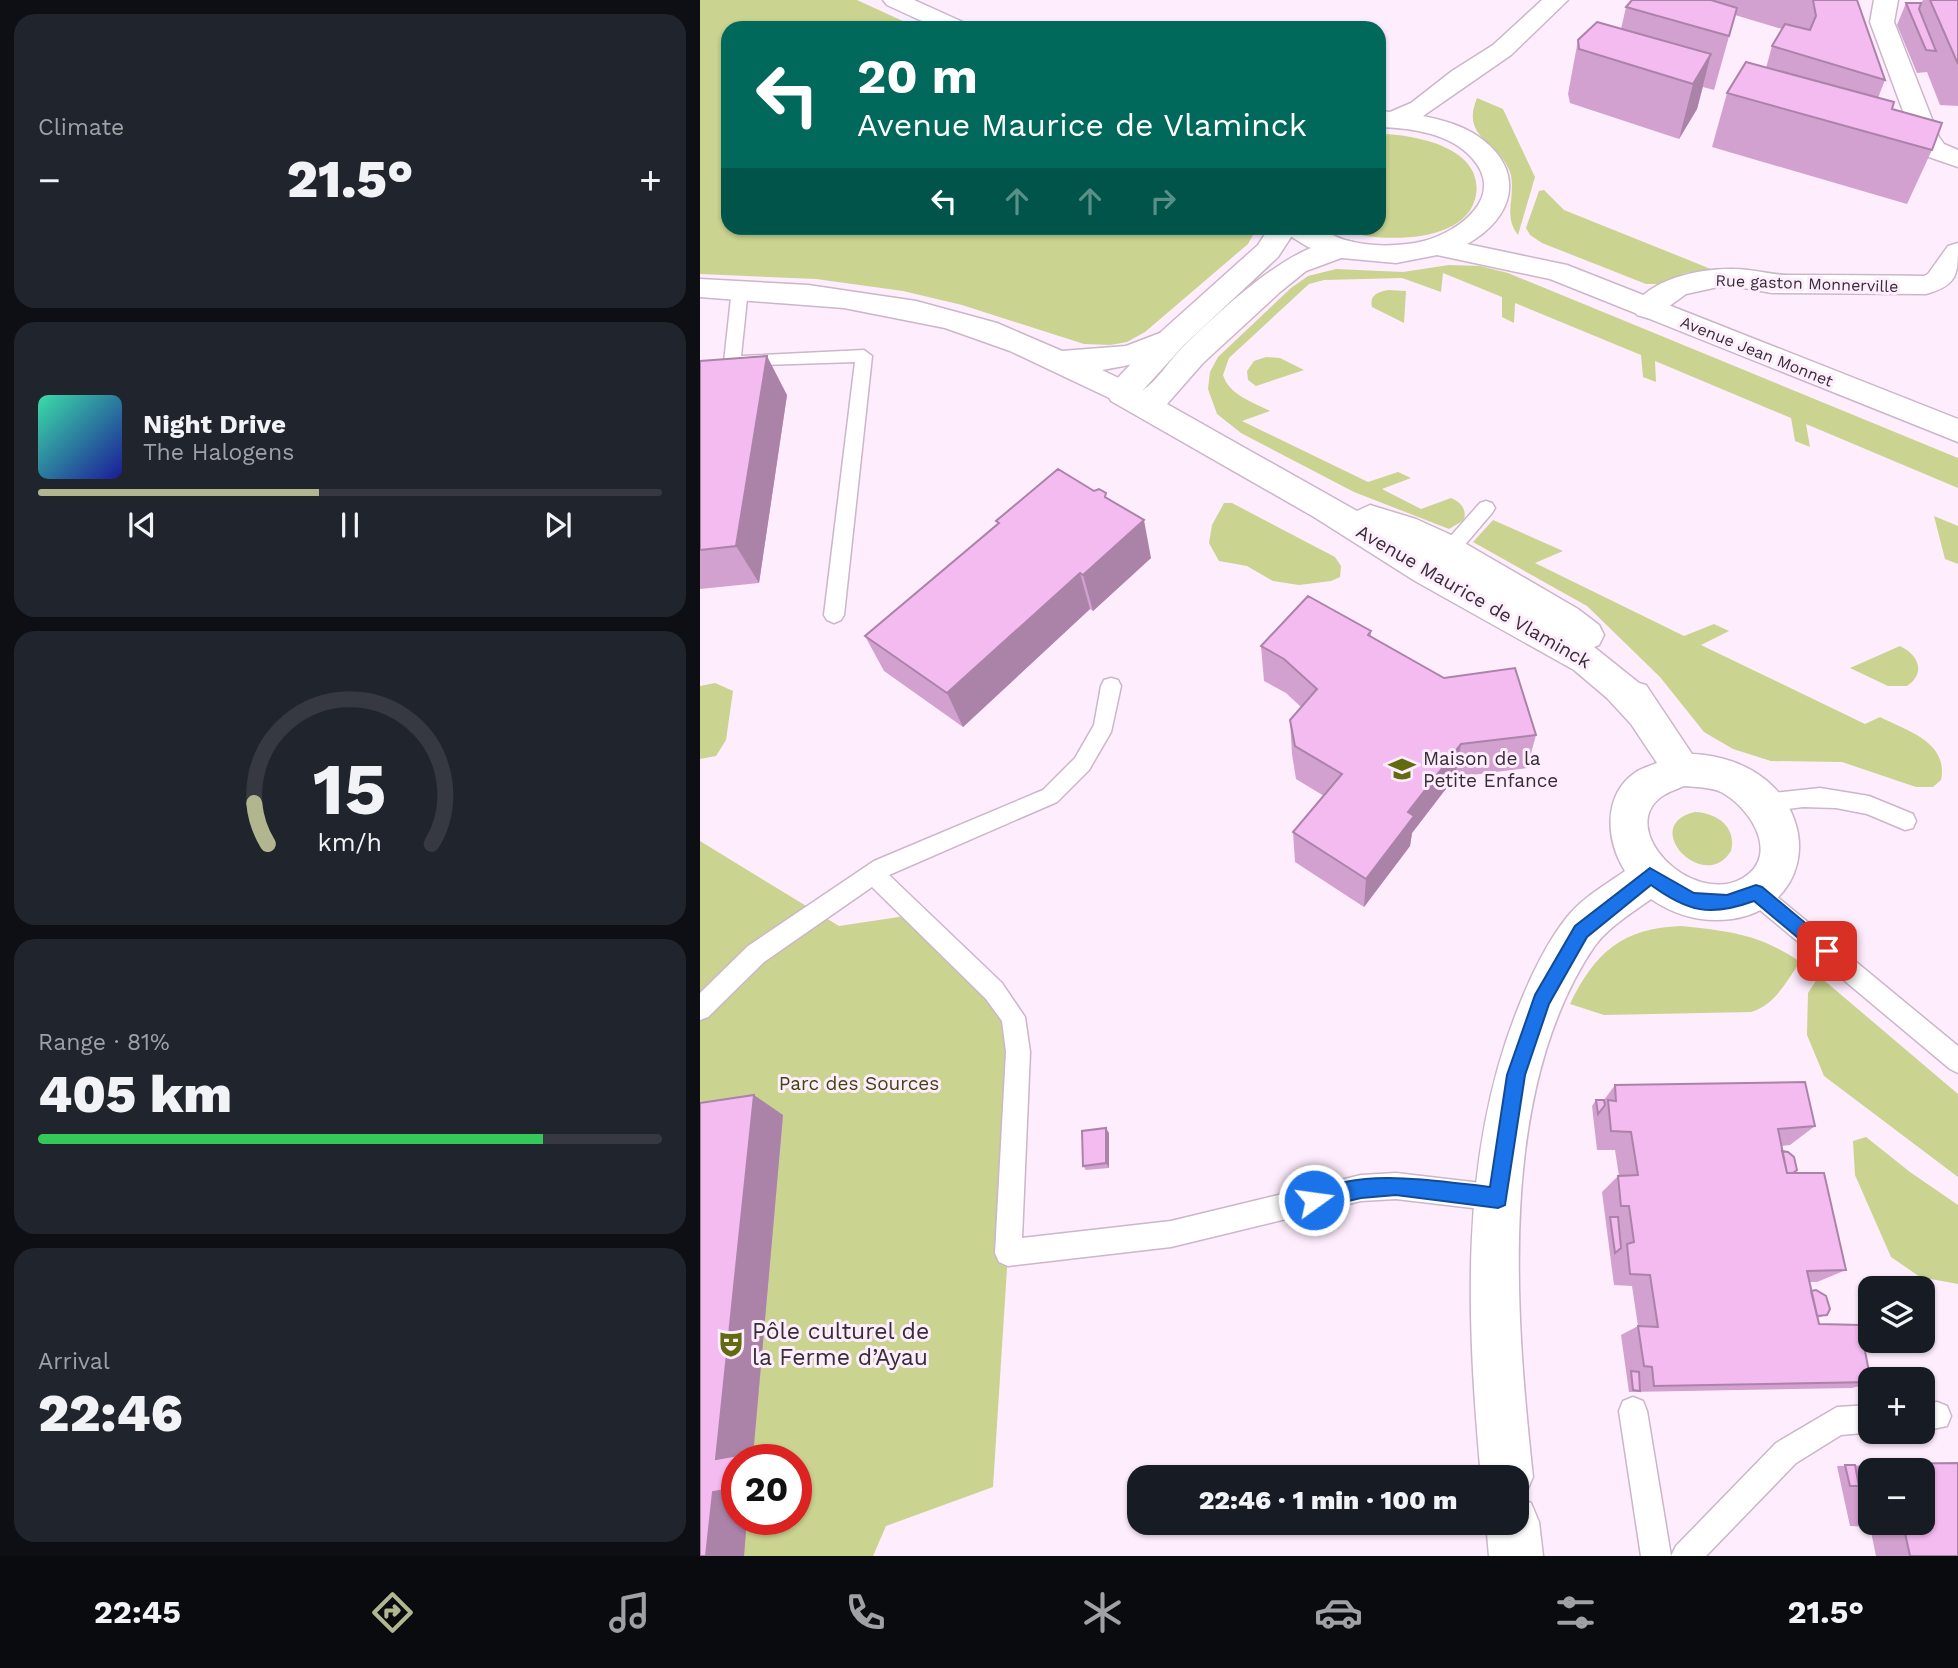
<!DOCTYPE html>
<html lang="en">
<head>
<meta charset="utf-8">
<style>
	:root { --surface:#171b24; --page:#20242c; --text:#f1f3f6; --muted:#9ea1a6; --line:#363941; --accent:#b1b68e }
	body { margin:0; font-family:"Work Sans",sans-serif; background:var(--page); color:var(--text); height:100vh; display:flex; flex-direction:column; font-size:26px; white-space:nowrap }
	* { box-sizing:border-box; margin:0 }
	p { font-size:23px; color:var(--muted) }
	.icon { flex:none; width:38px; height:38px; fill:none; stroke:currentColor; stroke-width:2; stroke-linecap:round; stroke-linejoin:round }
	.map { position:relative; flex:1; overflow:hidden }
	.details { display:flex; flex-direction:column; gap:14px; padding:14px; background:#0d0f14; width:700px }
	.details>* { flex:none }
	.banner { position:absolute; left:21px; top:21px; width:665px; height:214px; border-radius:21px; box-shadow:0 2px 5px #0004; background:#00695c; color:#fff; overflow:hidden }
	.tools { position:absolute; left:1158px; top:1276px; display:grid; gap:14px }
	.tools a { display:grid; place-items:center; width:77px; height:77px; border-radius:14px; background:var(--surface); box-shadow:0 2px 5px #0004; font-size:35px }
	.speed { position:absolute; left:21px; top:1444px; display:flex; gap:14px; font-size:35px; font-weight:700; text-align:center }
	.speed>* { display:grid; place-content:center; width:91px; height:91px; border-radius:50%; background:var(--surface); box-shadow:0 2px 5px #0004; line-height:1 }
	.speed .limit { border:10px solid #d22; background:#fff; color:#111 }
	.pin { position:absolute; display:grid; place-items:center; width:60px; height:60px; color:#fff; margin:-30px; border-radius:14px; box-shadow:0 4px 10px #0006 }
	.me { position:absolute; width:77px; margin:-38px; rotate:76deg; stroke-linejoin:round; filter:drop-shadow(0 0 5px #0008) }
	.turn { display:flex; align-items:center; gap:24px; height:147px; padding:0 21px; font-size:32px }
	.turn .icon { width:91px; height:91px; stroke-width:2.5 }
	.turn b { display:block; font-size:49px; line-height:60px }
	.lanes { display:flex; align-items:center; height:66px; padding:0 21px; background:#0003; justify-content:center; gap:35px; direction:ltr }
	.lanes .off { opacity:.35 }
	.big { font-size:52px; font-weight:800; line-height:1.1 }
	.details .tile { flex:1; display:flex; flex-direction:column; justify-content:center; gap:10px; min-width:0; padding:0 24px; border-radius:21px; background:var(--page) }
	.details .dial { align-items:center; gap:0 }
	.dial svg { height:182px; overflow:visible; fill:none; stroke:var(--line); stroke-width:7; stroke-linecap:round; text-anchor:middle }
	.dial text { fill:var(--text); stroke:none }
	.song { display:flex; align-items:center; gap:21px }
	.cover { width:84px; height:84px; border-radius:10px; background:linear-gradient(135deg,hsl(160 70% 55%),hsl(240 70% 35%)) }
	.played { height:7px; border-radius:4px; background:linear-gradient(90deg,var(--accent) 45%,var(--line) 45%) }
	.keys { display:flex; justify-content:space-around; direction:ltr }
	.heat { display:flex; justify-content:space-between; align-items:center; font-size:38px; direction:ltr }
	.charge { height:10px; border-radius:5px; background:linear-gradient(90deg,#34c759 81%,var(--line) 0) }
	.trip { position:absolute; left:427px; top:1465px; width:402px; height:70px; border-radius:21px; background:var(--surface); box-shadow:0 2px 5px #0004; font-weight:800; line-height:70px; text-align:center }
	.tabs { display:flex; height:112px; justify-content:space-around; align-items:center; background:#090b0e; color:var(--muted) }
	.tabs .icon { width:49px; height:49px }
	.tabs .active { color:var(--accent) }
	.tabs b { font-size:32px; color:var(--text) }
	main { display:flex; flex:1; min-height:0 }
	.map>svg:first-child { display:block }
	.green { fill:#cad390; fill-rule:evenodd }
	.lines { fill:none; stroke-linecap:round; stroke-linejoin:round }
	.service-casing { stroke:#cbb6ca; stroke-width:3 }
	.minor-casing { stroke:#cbb6ca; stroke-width:3 }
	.tertiary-casing { stroke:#cbb6ca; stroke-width:3 }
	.secondary-casing { stroke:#cbb6ca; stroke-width:3 }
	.service { fill:#fff; fill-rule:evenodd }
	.minor { fill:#fff; fill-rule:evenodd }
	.tertiary { fill:#fff; fill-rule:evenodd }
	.secondary { fill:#fff; fill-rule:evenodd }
	.wall { fill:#d2a1cf; fill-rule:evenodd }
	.shaded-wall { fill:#ab83a9 }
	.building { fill:#f4bbf1; stroke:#ab83a9; stroke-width:2 }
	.route { fill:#1a73e8; stroke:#114b97; stroke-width:2 }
	.labels { text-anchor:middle; stroke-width:6; stroke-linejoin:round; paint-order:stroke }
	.far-street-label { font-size:16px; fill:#362e35; stroke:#feedfd }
	.street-label { font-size:19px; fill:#362e35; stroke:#feedfd }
	.poi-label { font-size:19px; fill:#362e35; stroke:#feedfd; text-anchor:start }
	.park-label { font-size:19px; fill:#3f450e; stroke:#feedfd }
	.near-poi-label { font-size:23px; fill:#362e35; stroke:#feedfd; text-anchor:start }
</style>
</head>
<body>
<main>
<section class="details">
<div class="tile"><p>Climate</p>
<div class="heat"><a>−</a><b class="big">21.5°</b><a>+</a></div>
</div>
<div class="tile">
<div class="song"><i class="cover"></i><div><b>Night Drive</b><p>The Halogens</p></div></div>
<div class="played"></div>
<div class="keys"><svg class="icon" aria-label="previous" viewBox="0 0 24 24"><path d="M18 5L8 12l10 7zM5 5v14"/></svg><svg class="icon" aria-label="pause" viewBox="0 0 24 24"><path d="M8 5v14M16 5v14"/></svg><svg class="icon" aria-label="next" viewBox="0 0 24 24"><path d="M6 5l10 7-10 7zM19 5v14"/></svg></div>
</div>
<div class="tile dial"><svg viewBox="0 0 100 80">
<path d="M14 69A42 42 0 1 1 86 69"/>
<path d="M14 69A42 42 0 0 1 8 51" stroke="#b1b68e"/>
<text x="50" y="56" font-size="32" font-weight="700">15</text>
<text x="50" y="72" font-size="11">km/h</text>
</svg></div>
<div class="tile"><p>Range · 81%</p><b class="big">405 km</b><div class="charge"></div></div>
<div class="tile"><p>Arrival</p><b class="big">22:46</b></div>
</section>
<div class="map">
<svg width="1258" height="1556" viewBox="0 0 1258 1556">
	<rect width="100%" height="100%" fill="#feedfd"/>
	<path class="green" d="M0,0H157L218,28H28V228H557L548,244L445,332L427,342L410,345L384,344L262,305L203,291L116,279L0,274Z
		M777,98L803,109L835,177L818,235C802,215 817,195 810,172C799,141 760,139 777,98Z
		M679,134C713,134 784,147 776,195C767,247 671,243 634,228H679Z
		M844,190L864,210L1011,269L985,273L960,284H946L842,243L830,235L826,228L839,191Z
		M749,265L780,266L808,273L1258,458V488L1106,424L1110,447L1095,441L1091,418L955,361L956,382L943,377L941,355L815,303L814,323L802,317V297L743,273L741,292L702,278L624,280L609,284L529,358L523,375C529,395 553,402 570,411L542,421L668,482L698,472L711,478L682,489L721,509L751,498C760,502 767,508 764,520L749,529L654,492L541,433L517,414L508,389L510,372L518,357L591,288L608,276L636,269L703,272Z
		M688,290L706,291L704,323L672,307C669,295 678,292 688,290Z
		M566,357L580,358L604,370L556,386L548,380L547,371L554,361Z
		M524,503H532L635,557L641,566L640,577L631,581L599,585L573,581L547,566L519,561L509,543L512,525Z
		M1234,516L1258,526V564L1245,559Z
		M793,520L863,551L835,563L984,636L1014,624L1029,631L1001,645L1165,724L1180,717C1207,731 1249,742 1241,780L1233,787H1216L1142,762L1071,761L1033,749L1004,732L960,677L887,606L773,542Z
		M1200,646C1219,655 1226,673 1207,686H1188L1150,668Z
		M15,683L33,691L26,740L16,756L0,759V686Z
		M995,812C1017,813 1037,827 1031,851C1004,895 938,825 995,812Z
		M0,841L139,926L212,915L309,1010L308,1253L293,1487L186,1526L173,1556H0ZM37,1460H96V1519H37Z
		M981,926C1029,931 1060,934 1100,962C1086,982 1075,1005 1051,1012L904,1015L870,1004C895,952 923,928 981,926Z
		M1119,976L1258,1094V1177L1124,1076L1107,1035L1108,993Z
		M1166,1137L1210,1172L1258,1205V1284L1220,1277L1191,1257L1155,1175L1153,1141Z"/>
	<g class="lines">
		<defs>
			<path id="service" d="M40,284L48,289L41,356L164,350L172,356L144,615L141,620L134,623L127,620L124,615L155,362L26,366L24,362L32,289Z
				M786,501L792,503L795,508L792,513L757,554L754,567H740L738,562L741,547L780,503Z
				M411,678L418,680L421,686L411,732L389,770L357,802L189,875L302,983L325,1017L330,1052L322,1238L471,1221L661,1175L696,1173L798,1185L807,1189L811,1198L807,1207L798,1211L696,1199L661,1201L471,1247L308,1266L299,1262L295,1253L306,1052L302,1021L286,999L172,887L64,962L8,1017L0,1020V993L48,946L174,861L343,790L375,758L394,725L401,686L404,680Z
				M1120,788L1169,796L1213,814L1216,821L1213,828L1205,830L1167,814L1136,808L1103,807L1063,812L1055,810L1052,803L1055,796L1063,794Z
				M1056,883L1064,886L1258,1046V1073L1250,1069L1048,900L1045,893L1048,886Z
				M933,1397L943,1401L947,1411L971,1556H941L919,1411L923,1401Z
				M1237,1402L1247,1406L1251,1416L1247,1426L1223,1431V1403Z
				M1171,1405V1432H1174L1141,1435L1096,1463L1006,1556H971L976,1546L1076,1443L1137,1407Z"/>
			<path id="minor" d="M1174,0H1198L1194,22L1239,137L1244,144L1258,150V167L1226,156L1213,138L1170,22Z
				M1258,243C1258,275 1258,285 1226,294L1072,293L1038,287H1018L986,294L957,315L947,318L937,315L932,308C951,278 1001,268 1035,269C1053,269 1070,275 1088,275C1134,275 1179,275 1224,276L1228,274L1248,246Z
				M0,279L108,285L216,301L297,323L362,351L426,346L473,328L484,331L488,338C476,358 424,366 402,370L433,385L437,393L433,401L422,404L310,351L245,328L144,308L0,297Z"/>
			<path id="tertiary" d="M569,228H597L578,257L484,345L442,391C457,381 469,361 482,348C516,315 603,229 652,242L656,248L652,254L606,271L580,292L503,363L467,404L657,511L670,505L716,519L749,534L878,609L899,625L904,635L899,645L894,647L939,683L946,685L992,754C1019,755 1047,764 1067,781C1121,827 1105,908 1032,919C1002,923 976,916 951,899C932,913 908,927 894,947C797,1091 815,1312 833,1477L825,1495L819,1498L831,1503L839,1522L843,1556H789L786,1522H817V1477H781C767,1323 759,1162 815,1016C828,982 844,946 867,917C882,898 905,885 925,871C906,841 902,795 936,772C942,768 950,766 957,763L931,724L907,698L874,670L715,581L614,517L411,401L407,393L411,385L462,331L558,245ZM984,786C996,787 1010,787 1021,792C1050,807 1081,855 1043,878C991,908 913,827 964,795C970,791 978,789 984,786Z"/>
			<path id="secondary" d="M183,0H214L265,23L269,28H237L187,5Z
				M842,0H868L811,55L723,116C742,120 762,125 779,137C827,171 814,218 767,244L867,265L1258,419V442L850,279L737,255L696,263L642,258L608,247L587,234L583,228C593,228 606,225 615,228C625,230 635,237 645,240C669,247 699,247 724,241C758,232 807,197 772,158C750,133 711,128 679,127V111L690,112L711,103L752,71L793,45Z"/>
		</defs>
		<use href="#service" class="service-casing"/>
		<use href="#minor" class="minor-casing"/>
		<use href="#tertiary" class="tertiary-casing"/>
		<use href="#secondary" class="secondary-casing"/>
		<use href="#service" class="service"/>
		<use href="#minor" class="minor"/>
		<use href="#tertiary" class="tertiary"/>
		<use href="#secondary" class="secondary"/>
	</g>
	<path class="wall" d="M932,0H1157L1185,80L1178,98L1192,109L1232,150L1207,204L1012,147L1027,93L1066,68L1072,46L1082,29L1035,15L1014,90L1003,87L997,109L979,139L870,103L868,94L878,40L921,29L926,7Z
		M1223,0H1258V106L1240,105L1227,72L1217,73L1197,25L1206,3H1221Z
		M0,361L87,395L59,583L0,589Z
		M407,498L451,558L393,611L390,609L263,727L184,671L165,636L298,524L296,521Z
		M671,631V637L836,735L827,768L755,777L712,833L710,846L664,907L595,862L593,832L624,796L596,779L592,754L590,720L601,707L586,693L564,681L561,646Z
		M915,1085L1115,1126L1090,1145L1081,1146L1082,1151L1093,1173L1146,1270L1117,1282H1109L1111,1291L1127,1315L1117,1318L1119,1324L1171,1382L1160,1384V1386L1152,1388L929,1392L921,1335L938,1326L932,1286L914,1285L902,1192L918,1176H919L915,1150H897L892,1106L896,1100H904Z
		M83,1115L53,1456L73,1457L37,1460V1519H47L44,1556H0Z
		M409,1133V1168L386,1170L383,1166Z
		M1258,1463V1556H1176L1170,1527L1150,1526L1137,1466ZM1171,1470H1223V1522H1171Z"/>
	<path class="shaded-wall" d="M1011,54L997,109L979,139L993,84Z
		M67,356L87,395L59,583L36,546Z
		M444,520L451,558L393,611L383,575Z
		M380,573L390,609L263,727L247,693Z
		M761,744L755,777L712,833L710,846L664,907L666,879L708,812Z
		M54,1095L83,1115L53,1456L73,1457V1460L16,1459Z
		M406,1128L409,1133V1168L406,1163Z
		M13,1492H37V1519H47L44,1556H6Z"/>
	<path class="building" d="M932,0H1011L1037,8L1029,36L926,7Z
		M1113,0H1157L1185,80L1072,46L1085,24L1110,30L1116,16Z
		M1230,0H1258V64Z
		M1206,3H1221L1219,9L1236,51L1226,50Z
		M897,22L1011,54L993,84L879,49L878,40Z
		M1046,62L1194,102L1192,109L1242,123L1232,150L1027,93Z
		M67,356L36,546L0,550V361Z
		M358,469L394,491L399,489L406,493L405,497L444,520L383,575L380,573L247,693L165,636L299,523L296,521Z
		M608,596L671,631L668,635L744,678L815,668L836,735L761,744L708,812L714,816L666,879L593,832L642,774L595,746L590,720L617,689L584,659L561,646Z
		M1105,1082L1115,1126L1078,1129L1087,1173H1124L1146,1270L1107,1271L1119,1324L1160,1325L1171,1382L954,1386L952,1367L944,1366L938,1326L958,1327L950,1275L930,1274L927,1244L934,1242L929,1206H921L918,1176L938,1175L931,1132L911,1131L908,1100L916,1101L915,1085Z
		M54,1095L16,1459L39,1455L38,1460H37L36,1488L13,1492L6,1556H0V1103Z
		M896,1100H904L905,1105L898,1114Z
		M406,1128V1163L383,1166L382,1131Z
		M1082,1151L1088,1152L1094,1157L1097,1170L1093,1173H1087Z
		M910,1217H918L921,1248L915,1253Z
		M1116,1290L1126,1296L1130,1309L1127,1315L1117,1316L1111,1291Z
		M931,1371L939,1372L940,1391L933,1390Z
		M1258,1463V1556H1210L1204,1528H1183L1182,1522H1223V1470H1180L1179,1464Z
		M1145,1465H1155L1159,1486H1150Z"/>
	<path class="route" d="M950,868L994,893L1027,895L1056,885L1062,887L1133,946L1135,951L1133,957L1127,959L1121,957L1054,901C1010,917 988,912 951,885L887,937L849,1004L825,1075L805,1205L798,1208L696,1195L661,1198L614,1209L608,1206L605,1200L608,1193C667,1168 728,1180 790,1187L807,1075L835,995L875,926Z"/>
	<defs>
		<symbol id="school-bare" viewBox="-9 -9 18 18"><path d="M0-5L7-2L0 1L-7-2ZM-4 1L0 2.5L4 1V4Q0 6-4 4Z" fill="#636b10" stroke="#feedfd" stroke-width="2.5" paint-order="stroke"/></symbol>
		<symbol id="theatre-bare" viewBox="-9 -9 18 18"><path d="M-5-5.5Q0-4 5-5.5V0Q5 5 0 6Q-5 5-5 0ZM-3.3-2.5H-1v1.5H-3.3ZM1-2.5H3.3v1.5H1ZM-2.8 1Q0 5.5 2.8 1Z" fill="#636b10" stroke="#feedfd" stroke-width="2.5" paint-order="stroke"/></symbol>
	</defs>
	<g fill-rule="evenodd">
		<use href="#school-bare" x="683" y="750" width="38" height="38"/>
		<use href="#theatre-bare" x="12" y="1325" width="38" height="38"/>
	</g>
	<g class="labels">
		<g class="far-street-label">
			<text transform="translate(1107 283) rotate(2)" y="6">Rue gaston Monnerville</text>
			<text transform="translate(1057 351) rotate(22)" y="6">Avenue Jean Monnet</text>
		</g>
		<g class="street-label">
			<text transform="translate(774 596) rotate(30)" y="7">Avenue Maurice de Vlaminck</text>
		</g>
		<g class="poi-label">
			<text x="723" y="765">Maison de la<tspan x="723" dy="22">Petite Enfance</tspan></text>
		</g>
		<g class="park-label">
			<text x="159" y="1090">Parc des Sources</text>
		</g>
		<g class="near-poi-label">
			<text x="52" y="1339">Pôle culturel de<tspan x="52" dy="26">la Ferme d’Ayau</tspan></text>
		</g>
	</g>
</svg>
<div class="tools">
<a><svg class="icon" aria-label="layers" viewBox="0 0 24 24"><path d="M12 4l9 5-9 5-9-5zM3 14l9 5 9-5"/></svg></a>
<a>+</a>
<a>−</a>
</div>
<div class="speed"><div class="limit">20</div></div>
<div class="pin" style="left:1127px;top:951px;background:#d93025"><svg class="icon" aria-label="arrive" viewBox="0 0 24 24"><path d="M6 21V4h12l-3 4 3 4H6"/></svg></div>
<svg class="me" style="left:614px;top:1200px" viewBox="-20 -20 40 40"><circle r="17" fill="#1a73e8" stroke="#fff" stroke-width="3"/><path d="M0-11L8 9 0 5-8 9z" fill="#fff"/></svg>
<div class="trip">22:46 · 1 min · 100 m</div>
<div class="banner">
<div class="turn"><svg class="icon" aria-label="left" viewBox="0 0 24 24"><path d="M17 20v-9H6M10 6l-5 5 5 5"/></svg><div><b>20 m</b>Avenue Maurice de Vlaminck</div></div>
<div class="lanes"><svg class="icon" aria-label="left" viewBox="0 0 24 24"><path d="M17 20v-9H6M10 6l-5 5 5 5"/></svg><svg class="icon off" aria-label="ahead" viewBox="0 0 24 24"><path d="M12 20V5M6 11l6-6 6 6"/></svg><svg class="icon off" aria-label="ahead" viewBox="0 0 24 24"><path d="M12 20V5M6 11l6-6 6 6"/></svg><svg class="icon off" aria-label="right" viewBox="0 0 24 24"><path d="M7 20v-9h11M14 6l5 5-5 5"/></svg></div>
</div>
</div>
</main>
<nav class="tabs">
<b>22:45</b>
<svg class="icon active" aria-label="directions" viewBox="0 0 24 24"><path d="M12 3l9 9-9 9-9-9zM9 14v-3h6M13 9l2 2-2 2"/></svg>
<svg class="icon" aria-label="music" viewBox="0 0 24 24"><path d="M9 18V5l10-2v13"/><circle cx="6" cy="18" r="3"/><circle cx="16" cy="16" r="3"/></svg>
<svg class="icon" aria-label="phone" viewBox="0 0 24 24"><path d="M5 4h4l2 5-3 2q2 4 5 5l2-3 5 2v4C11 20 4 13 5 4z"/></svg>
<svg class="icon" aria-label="climate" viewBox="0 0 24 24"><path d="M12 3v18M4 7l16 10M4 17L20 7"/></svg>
<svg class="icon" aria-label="car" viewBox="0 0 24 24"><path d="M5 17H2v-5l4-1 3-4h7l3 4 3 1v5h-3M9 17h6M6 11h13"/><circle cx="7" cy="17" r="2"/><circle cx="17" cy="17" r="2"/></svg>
<svg class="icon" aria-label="filters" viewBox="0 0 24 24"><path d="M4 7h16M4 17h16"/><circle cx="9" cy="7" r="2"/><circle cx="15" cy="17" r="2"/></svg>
<b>21.5°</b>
</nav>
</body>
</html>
